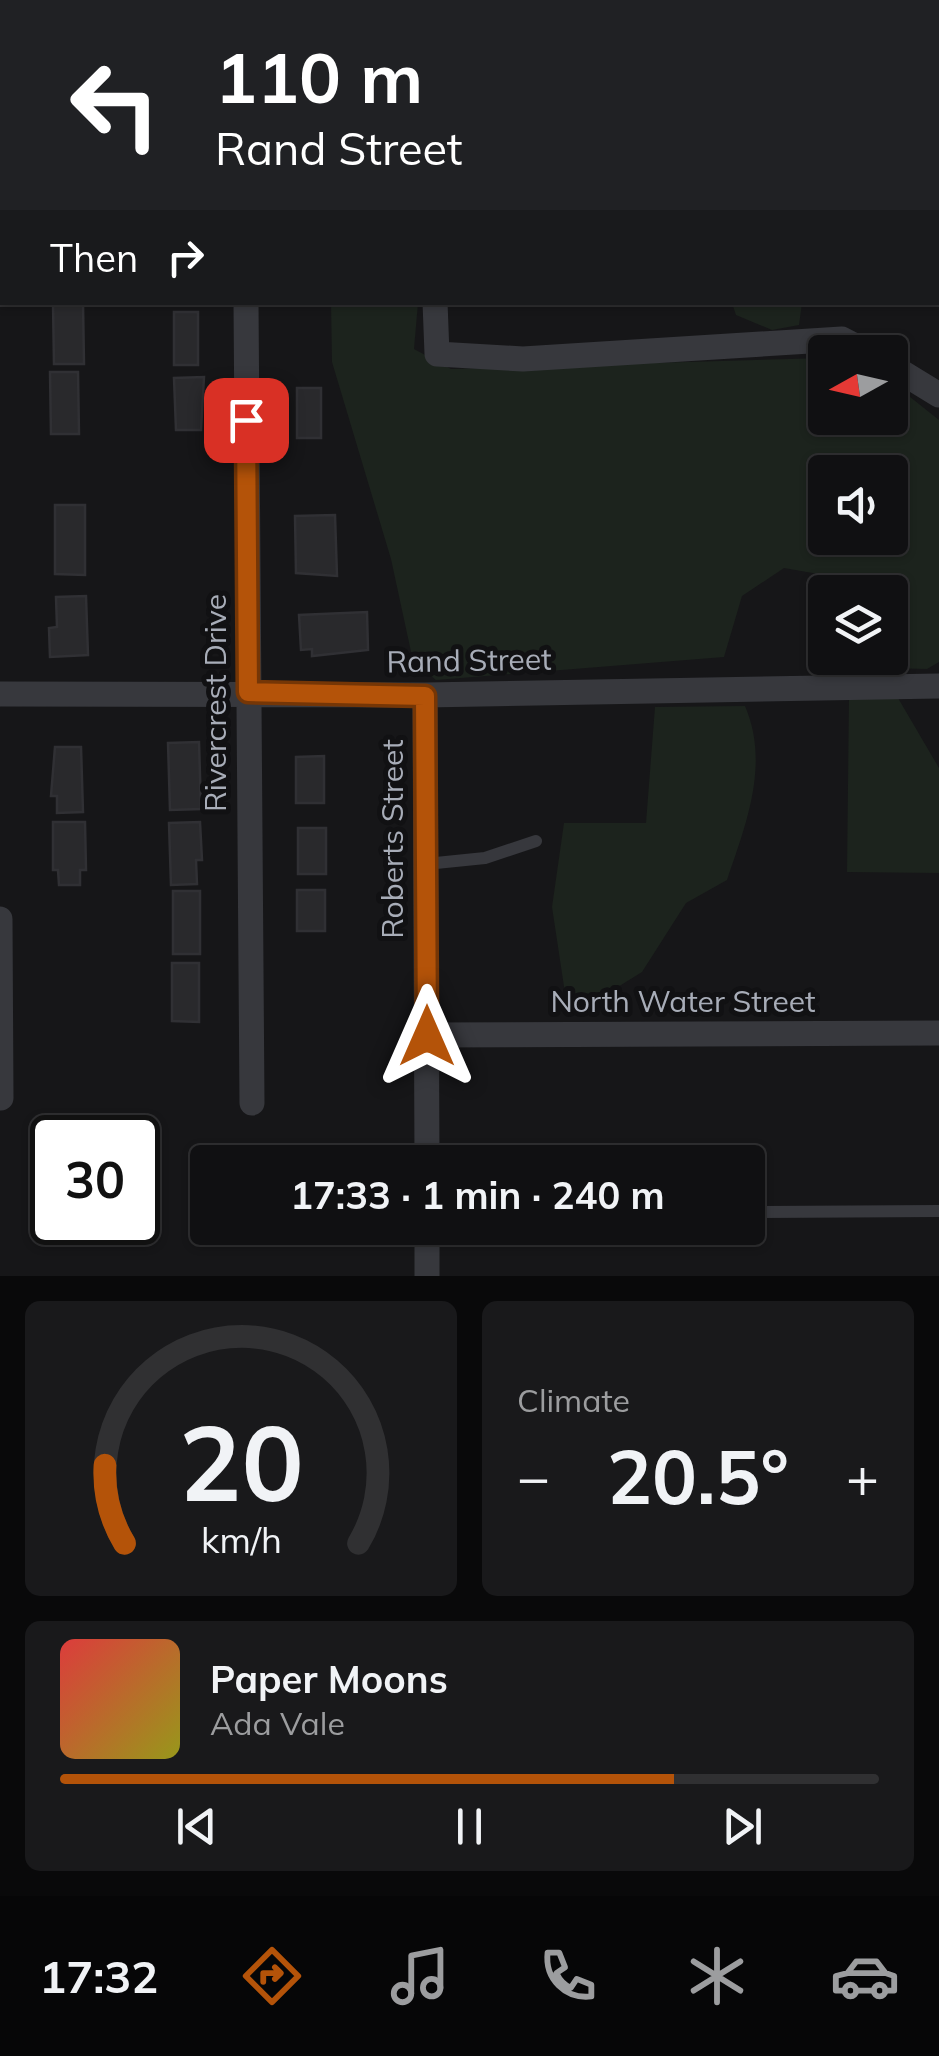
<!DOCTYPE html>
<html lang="en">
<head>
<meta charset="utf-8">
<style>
	:root { --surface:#101012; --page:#19191b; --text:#f1f3f6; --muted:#9c9d9f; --line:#303032; --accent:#b45309 }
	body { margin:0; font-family:Mulish,sans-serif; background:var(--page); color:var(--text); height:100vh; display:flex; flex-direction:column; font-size:38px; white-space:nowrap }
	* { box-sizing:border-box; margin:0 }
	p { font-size:32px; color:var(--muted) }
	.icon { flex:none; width:55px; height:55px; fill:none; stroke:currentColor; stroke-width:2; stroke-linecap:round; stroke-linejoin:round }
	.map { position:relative; height:1276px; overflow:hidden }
	.panel { display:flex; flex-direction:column; gap:25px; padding:25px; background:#09090a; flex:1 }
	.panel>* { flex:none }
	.top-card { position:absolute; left:0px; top:0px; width:940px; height:305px; box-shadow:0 2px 8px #0004,0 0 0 2px var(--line); background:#202124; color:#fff; overflow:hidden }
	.needle { width:65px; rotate:262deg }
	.fabs { position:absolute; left:808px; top:335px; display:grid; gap:20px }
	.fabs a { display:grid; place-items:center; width:100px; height:100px; border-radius:10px; background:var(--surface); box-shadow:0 2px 8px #0004,0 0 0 2px var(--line); font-size:50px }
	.speed { position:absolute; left:30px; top:1115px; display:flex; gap:20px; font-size:50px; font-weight:700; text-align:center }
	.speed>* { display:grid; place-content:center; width:130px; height:130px; border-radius:50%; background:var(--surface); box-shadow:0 2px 8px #0004,0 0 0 2px var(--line); line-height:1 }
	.speed .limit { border:5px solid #111; border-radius:15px; background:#fff; color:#111 }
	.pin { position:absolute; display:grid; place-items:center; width:85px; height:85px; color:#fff; margin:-42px; border-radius:20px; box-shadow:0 5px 15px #0006 }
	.me { position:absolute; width:110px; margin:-55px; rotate:0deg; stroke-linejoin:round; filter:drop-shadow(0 0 8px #0008) }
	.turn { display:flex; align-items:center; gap:35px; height:210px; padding:0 50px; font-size:45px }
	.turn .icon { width:130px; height:130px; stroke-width:2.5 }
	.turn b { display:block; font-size:70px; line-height:85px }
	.then { display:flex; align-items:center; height:95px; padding:0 50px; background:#0003; gap:20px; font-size:38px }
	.big { font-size:75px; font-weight:700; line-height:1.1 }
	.panel .tile { flex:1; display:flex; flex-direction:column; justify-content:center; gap:15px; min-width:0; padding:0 35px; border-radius:15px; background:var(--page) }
	.panel .dial { align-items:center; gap:0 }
	.dial svg { height:260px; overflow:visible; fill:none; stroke:var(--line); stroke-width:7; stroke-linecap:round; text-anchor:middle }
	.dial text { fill:var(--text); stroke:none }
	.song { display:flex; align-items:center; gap:30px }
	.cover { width:120px; height:120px; border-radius:15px; background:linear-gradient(135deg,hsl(0 70% 55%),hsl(60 70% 35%)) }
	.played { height:10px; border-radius:5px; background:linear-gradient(90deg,var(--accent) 75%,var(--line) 75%) }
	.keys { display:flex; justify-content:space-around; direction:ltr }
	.heat { display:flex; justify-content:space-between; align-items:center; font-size:55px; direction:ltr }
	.panel .tiles { flex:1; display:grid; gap:25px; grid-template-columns:1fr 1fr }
	.tile:last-child { grid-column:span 2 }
	.trip { position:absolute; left:190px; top:1145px; width:575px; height:100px; border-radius:10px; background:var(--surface); box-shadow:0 2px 8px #0004,0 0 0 2px var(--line); font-weight:700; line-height:100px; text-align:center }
	.menu { display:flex; height:160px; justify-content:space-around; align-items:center; background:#060607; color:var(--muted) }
	.menu .icon { width:70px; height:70px }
	.menu .current { color:var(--accent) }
	.menu b { font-size:45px; color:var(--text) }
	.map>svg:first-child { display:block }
	.green { fill:#1c231d; fill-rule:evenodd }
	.building { fill:#29292c; stroke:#303034; stroke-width:2.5 }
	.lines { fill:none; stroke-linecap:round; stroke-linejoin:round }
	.service { stroke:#37383d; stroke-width:12 }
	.minor { stroke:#37383d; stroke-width:25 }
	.rail { stroke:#4a4c52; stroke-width:6; stroke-dasharray:12 10; stroke-linecap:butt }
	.route-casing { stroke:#753606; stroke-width:25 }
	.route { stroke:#b45309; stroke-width:18 }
	.labels { text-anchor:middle; stroke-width:10; stroke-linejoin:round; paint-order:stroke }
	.street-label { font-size:30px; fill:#a8adb8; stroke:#111113 }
</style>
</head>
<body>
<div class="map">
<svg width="939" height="1276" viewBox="0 0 939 1276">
	<rect width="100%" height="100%" fill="#161618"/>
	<path class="green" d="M369,0H563L565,2H372Z
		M331,303H418L414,349L451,369L825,358V418H890V381L939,420V662L927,669L849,667V658H890V592H845L841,578L784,568L742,596L724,657L436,680L413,661L391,559L332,362ZM825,472H890V538H825Z
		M732,303H802L799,325L772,330L736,315Z
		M849,696L898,698L939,768V873L847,872Z
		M745,706C770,764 746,824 727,880L686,903L642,972L579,1011L568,1013L552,907L564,823H646L655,707Z"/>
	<path class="building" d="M53,303H83L84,364H54Z
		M174,312H198V365H174Z
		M50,372H78L79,434H51Z
		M204,377L201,430H176L174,378Z
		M297,388H321V438H297Z
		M55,505H85V575L55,574Z
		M335,515L337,576L296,573L295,516Z
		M86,596L88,655L50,657L49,628L57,627L56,597Z
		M367,612L368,650L312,656V649L301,650L299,615Z
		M199,742L201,809L170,810L168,743Z
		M55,747H81L83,812L57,813V796H51Z
		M324,756V803H296V757Z
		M53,822H85L86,870H80V885H59L58,870H53Z
		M200,822L202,860H196L197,884L171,885L169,823Z
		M298,828H326V874H298Z
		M297,890H325V931H297Z
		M173,891H200V954H173Z
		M172,963H199V1022L172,1021Z"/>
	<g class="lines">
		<path class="service" d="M426,864L485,858L536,841
			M748,1212L939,1211"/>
		<path class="minor" d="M157,0L160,2
			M38,2L39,0
			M0,82L2,71
			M246,302L252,1103
			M435,302L437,354L523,359L842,339L867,352
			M890,365L939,395
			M0,694L425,695L939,686
			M425,695L427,1162
			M0,919L1,1098
			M427,1035L939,1033
			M427,1276V1228"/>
		<path class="rail" d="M834,0L837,2
			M938,78L939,79"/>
	</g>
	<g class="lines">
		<defs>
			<path id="route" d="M246,420L248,692L425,696L427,1036"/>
		</defs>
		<use href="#route" class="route-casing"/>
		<use href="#route" class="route"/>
	</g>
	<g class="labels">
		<g class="street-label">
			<text transform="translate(469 661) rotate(-1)" y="10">Rand Street</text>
			<text transform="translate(216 703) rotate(-90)" y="10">Rivercrest Drive</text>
			<text transform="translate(393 839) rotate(-90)" y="10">Roberts Street</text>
			<text x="683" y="1012">North Water Street</text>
		</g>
	</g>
</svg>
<div class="fabs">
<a><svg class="needle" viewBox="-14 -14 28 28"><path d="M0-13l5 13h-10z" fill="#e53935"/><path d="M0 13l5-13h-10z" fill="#9c9d9f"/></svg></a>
<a><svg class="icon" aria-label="sound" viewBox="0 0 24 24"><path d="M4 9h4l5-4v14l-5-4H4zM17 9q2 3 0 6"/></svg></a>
<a><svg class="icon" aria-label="layers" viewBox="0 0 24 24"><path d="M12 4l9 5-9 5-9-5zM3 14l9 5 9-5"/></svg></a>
</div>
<div class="speed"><div class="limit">30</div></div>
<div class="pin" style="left:246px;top:420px;background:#d93025"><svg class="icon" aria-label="arrive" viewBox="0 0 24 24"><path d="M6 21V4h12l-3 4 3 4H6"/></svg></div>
<svg class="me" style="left:427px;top:1036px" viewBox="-20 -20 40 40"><path d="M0-17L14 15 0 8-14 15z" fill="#b45309" stroke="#fff" stroke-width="4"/></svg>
<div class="trip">17:33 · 1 min · 240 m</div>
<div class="top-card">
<div class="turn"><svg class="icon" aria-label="left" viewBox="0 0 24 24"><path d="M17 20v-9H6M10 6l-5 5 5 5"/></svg><div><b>110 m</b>Rand Street</div></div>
<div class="then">Then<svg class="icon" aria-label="right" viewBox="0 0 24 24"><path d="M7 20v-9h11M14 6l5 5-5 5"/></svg></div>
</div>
</div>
<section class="panel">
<div class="tiles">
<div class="tile dial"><svg viewBox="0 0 100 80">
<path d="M14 69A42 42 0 1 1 86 69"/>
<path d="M14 69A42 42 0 0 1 8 45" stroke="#b45309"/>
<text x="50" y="56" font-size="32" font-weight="700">20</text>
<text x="50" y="72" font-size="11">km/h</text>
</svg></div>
<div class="tile"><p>Climate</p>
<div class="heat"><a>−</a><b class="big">20.5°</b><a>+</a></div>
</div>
<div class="tile">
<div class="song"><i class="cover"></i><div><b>Paper Moons</b><p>Ada Vale</p></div></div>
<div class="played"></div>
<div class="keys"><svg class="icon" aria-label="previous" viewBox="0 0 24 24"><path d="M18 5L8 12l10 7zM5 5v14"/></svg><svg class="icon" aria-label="pause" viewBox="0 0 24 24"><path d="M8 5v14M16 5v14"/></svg><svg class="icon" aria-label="next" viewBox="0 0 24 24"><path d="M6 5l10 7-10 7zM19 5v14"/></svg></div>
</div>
</div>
</section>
<nav class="menu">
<b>17:32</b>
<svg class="icon current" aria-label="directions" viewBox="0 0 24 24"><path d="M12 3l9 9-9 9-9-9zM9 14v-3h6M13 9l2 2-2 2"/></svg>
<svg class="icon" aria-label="music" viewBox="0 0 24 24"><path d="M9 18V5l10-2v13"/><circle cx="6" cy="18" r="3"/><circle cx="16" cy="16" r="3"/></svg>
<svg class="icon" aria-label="phone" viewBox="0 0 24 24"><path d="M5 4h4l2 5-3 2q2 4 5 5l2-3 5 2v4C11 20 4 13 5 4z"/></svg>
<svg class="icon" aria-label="climate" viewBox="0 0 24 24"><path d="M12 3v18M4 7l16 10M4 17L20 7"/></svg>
<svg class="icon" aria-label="car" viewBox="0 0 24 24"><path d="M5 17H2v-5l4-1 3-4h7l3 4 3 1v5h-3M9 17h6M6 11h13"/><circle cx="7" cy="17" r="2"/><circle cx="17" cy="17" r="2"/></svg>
</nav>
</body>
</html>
